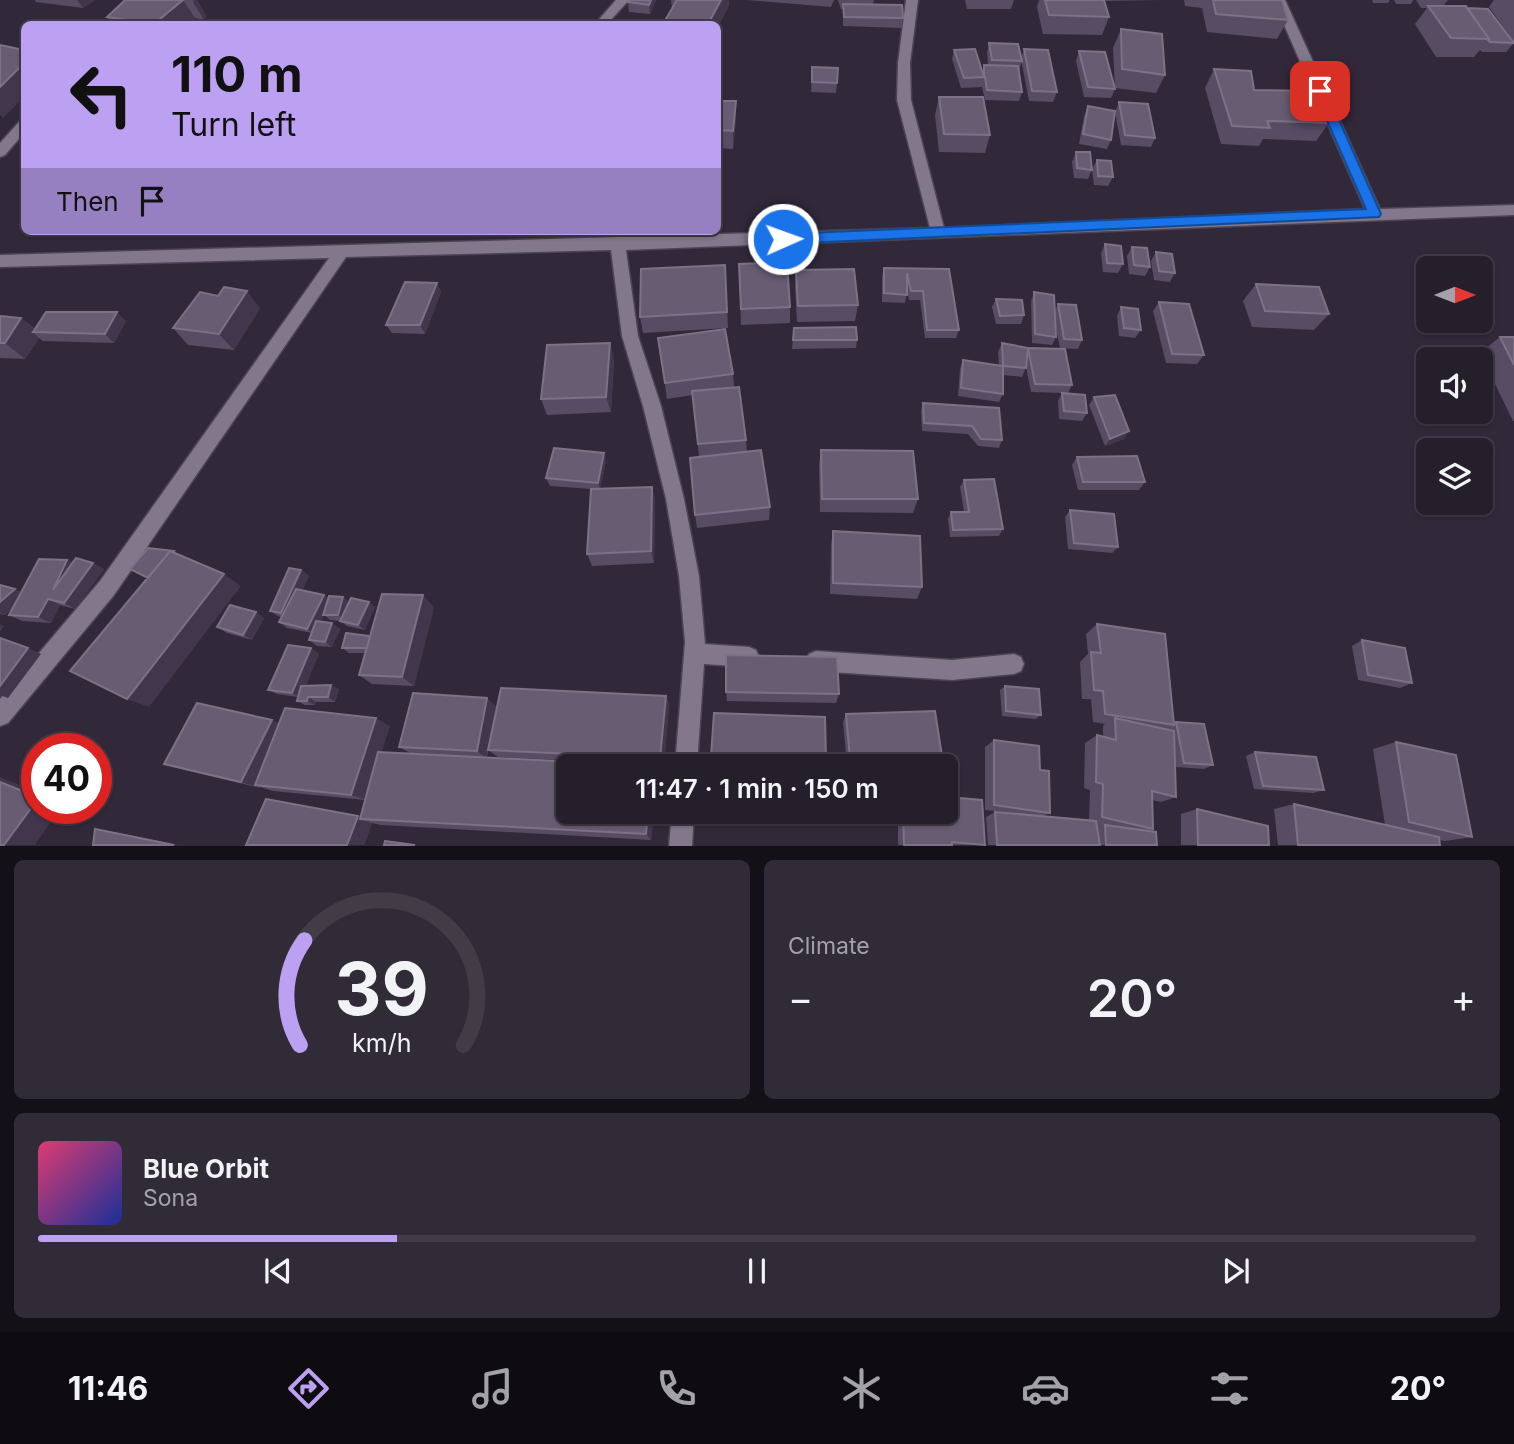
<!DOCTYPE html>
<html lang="en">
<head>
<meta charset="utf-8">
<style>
	:root { --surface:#251e2b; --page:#312b37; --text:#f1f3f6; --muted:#a3a2a9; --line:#423c47; --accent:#bca0f2 }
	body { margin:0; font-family:Inter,sans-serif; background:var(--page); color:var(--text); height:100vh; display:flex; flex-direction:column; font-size:26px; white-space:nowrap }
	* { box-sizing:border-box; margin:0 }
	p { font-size:23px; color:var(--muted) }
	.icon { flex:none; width:38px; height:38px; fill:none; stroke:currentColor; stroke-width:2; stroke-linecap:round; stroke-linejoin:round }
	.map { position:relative; height:846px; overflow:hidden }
	.panel { display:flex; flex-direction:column; gap:14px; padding:14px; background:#141018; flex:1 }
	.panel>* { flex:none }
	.guide { position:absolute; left:21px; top:21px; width:700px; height:214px; border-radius:10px; box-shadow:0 2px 5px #0004,0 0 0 2px var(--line); background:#bca0f2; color:#111; overflow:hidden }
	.needle { width:46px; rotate:90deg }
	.fabs { position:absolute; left:1416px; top:256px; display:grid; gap:14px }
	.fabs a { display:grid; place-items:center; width:77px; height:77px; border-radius:10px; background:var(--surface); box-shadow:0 2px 5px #0004,0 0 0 2px var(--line); font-size:35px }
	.speed { position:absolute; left:21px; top:733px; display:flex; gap:14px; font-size:35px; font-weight:700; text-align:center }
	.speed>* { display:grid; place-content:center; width:91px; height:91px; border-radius:50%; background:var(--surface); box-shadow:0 2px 5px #0004,0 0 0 2px var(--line); line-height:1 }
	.speed .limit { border:10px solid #d22; background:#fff; color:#111 }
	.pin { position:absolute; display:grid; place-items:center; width:60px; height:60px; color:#fff; margin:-30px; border-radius:14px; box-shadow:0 4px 10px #0006 }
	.me { position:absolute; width:77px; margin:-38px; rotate:88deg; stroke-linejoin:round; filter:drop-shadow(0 0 5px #0008) }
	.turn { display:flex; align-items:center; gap:24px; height:147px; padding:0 35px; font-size:32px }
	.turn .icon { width:91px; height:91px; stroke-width:2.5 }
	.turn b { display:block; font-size:49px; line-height:60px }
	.then { display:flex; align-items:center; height:66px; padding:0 35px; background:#0003; gap:14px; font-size:26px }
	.big { font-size:52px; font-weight:600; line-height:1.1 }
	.panel .card { flex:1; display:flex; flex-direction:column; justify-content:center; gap:10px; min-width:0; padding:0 24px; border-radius:10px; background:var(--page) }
	.panel .dial { align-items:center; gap:0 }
	.dial svg { height:182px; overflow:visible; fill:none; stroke:var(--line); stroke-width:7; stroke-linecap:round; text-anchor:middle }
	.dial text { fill:var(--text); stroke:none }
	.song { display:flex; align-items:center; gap:21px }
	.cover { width:84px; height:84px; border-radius:10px; background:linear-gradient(135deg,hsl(340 70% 55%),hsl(230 70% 35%)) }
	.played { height:7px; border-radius:4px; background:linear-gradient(90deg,var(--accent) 25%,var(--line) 25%) }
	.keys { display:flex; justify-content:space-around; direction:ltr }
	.heat { display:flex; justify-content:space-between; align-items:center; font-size:38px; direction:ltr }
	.panel .tiles { flex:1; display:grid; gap:14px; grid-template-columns:1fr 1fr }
	.card:last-child { grid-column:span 2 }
	.trip { position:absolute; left:556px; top:754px; width:402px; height:70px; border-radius:10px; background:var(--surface); box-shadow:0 2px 5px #0004,0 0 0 2px var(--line); font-weight:600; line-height:70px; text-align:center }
	.menu { display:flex; height:112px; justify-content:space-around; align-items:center; background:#0f0c11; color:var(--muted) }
	.menu .icon { width:49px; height:49px }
	.menu .active { color:var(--accent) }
	.menu b { font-size:32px; color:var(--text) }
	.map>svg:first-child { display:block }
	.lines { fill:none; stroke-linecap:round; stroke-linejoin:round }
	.minor-casing { stroke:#4b4452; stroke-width:3 }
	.minor { fill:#82778b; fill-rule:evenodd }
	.wall { fill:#584b64 }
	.shaded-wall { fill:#42364c }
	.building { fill:#685c72; stroke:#7c7186; stroke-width:2 }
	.route { fill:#1a73e8; stroke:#114b97; stroke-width:2 }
</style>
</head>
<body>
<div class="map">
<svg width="1514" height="846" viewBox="0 0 1514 846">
	<rect width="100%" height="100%" fill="#312839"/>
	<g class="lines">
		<defs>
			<path id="minor" d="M616,0H629L607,24H595Z
				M906,0H918L910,63L911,100L944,228L1365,209L1273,0H1285L1380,209L1514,205V215L626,250L638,336L661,406L684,499L699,576L705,644L749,647L756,650L759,657L756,664L749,667L704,664L697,766H675L685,642L679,576L666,499L643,406L622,336L611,250L346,257L114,595L8,723L0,726V699L100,581L329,258L0,267V255L930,228L897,100L898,63Z
				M24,121V133L5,155L0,157V143L19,122Z
				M816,651L952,660L1014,654L1021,657L1024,664L1021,671L1014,674L952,680L816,671L809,668L806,661L809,654Z
				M672,812H694L692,846H669Z"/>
		</defs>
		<use href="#minor" class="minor-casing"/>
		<use href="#minor" class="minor"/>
	</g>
	<path class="wall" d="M35,0H95L83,8L36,2Z
		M125,0H197L206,16L204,20L195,18L188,24H112L107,17Z
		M629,0H656L650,14L629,12L628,2Z
		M671,0H729V5L718,27V24L672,9Z
		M747,0H834L831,7Z
		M838,0H874L873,4L903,18L901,28L843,26V9H841Z
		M965,0H1014L1011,9H967Z
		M1039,0H1161L1104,1L1109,17L1102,35L1043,34L1037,7Z
		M1184,0H1282L1288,20L1277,39L1207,32L1202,8L1185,6Z
		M1372,0H1390L1388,3H1373Z
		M1394,0H1413L1411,4H1396Z
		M1416,0H1448L1443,6L1467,8L1514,43L1506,52H1482L1480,50L1474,57H1436L1415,24L1427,8H1421Z
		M1494,0H1514V42L1489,7Z
		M1121,29L1165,75L1156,93L1115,88L1113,48Z
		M989,43L1022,61L1019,71L1022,92L1019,101L985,100L982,87L961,88L952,59L954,50L983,72L984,65H988L987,53Z
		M1024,49L1057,92L1053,102L1029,101L1021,59Z
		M1079,51L1115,89L1111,98L1084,97L1076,61Z
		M812,67L837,83L836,93L811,92Z
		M1214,69L1254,90L1329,123L1316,141L1263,139L1259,146L1221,144L1205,88Z
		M939,97L990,135L985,153L939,152L935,115Z
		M718,101L736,120L733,149L718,148Z
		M1119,102L1155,138L1151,147L1121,145L1115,112Z
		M1088,106L1111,140L1107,149L1079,144L1084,116Z
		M1076,152L1092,170L1088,179L1074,178L1072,162Z
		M1097,160L1113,177L1108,186L1094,185L1092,169Z
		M1105,244L1123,264L1118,273L1103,272L1101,253Z
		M1132,247L1150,267L1145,276L1129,274L1127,256Z
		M1156,252L1175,273L1170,282L1154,280L1151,261Z
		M739,264L790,307V323L741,325Z
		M725,265L728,328L643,333L640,317Z
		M884,268L949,269L959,330L956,338H925L920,300H909L907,289L905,303L882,302V277Z
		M796,270L858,305L855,321L797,322L795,287Z
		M437,283L441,292L425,334L392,333L386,325Z
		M1256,284L1329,314L1314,330L1252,327L1243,301Z
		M1034,292L1055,311L1058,304L1082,340L1078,349L1060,348L1055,323L1056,337L1052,345L1032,343L1031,301Z
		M218,296L260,308L234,350L188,345L173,328Z
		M996,299L1024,315L1021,324H996L992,307Z
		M1159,302L1204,355L1197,364L1166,363L1153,311Z
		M1121,307L1141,330L1135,338L1119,336L1117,316Z
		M0,316L21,318L35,329L126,321L114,343L43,341L39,338L25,359L0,358Z
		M794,328L857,340L856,348L792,349Z
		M1500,337H1514V421H1513L1480,353Z
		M658,338L733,374L734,387L746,440L747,452L770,507L769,520L697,528L695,515L699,457L693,395L667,399Z
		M1002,343L1028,348L1072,385L1068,393L1087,413L1082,421L1059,419L1058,401L1062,393L1031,392L1026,367L1022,377L1003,375V394L999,402L958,396L960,369L963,360L999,366L998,352Z
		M614,359L611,412L547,415L541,399Z
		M1094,397L1129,431L1124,439L1105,446L1089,405Z
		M923,403L1002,440L999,448L978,446L968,434L922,431L921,411Z
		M821,450L918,499L913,513L820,512L819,465Z
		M1077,457L1145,482L1139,490H1078L1072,465Z
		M606,461L600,489L652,487L655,500L654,563L592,566L587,554L591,489L550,486L546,478Z
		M964,480L1003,529L999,536L950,537L948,519L951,512H964L960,487Z
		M1070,510L1118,547L1112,553L1068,549L1065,517Z
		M833,531L922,587L917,599L830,594L831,544Z
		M67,560L73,563L104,569L75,609L60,605L51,623L22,621L9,615L13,608L5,615L0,614V585L21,592Z
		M301,570L309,576L302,590L324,595L328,598L343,597L349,602H369L375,607L365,630L347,626L340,621L330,620L324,615L321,621L340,629L332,647L317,646L309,640L312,633L287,628L279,622L281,617L278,616L270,611Z
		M434,607L414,686L372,684L359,675L365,653H349L342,648Z
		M264,618L252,640L227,633L217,627Z
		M1097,624L1173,723L1176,722L1213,765L1204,769L1176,767V797L1161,802L1152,800L1153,829L1147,831L1157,845H988L986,817L995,812H1004L985,810V747L994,740L1040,770L1050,813L1043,816L1089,820L1090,790L1084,788L1085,743L1097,735L1103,737V726L1105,724L1093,722L1091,699H1082L1080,662L1088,654L1086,634Z
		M1362,640L1412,683L1400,688L1358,680L1352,646Z
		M311,648L319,654L305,686L339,689L335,702H316L315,705H305L297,701L298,697L277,694L268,690Z
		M1005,686L1041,715L1036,719L1002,716L1000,690Z
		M726,692L839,694L836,703L727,701Z
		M666,696L669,704L664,765L498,757L488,750Z
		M496,706L487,757L569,812H654L651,840L381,825L372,823L364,845L361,817L365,800L273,791L260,787V788L185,770L164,764L279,723L390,726L381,752L410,753L399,747Z
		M846,714L942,756L935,763L847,766L843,722Z
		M1396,742L1472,837L1445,841L1439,840L1440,845H1278L1274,809L1294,804L1385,825L1373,749Z
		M1255,752L1324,790L1313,793L1254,789L1246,756Z
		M711,756L826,760L823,766L713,763Z
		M1197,809L1269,845H1181V814Z
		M898,812H947L985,845H898Z
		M95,829L119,833L178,845H93Z"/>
	<path class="shaded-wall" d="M77,0H95L83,8Z
		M183,0L195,18L188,24H154Z
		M194,0H197L206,16L204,20L193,2Z
		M651,0H656L650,14L649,5Z
		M721,0H729V5L718,27V24H708Z
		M24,63V97L3,118L0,115V87Z
		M736,101V120L733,149V131Z
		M437,283L441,292L425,334L420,325Z
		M247,291L260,308L234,350L219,334Z
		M117,312L126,321L114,343L105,334Z
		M21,318L39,333L33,332L39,338L25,359L5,343Z
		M610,343L614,359L611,412L606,397Z
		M1129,431L1124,439L1105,446L1110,439Z
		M604,453L606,461L600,490L598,483Z
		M652,487L655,500L654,563L651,551Z
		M67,560L79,566L53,590Z
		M93,563L104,569L75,609L64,603Z
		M301,570L309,576L290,619L281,613Z
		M224,574L241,586L149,707L127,699Z
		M15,589L27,595L5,615L0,613V602Z
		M324,595L331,601L315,634L307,629Z
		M423,595L434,607L414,686L402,677Z
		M343,597L350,603L345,621L338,615Z
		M48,599L60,605L51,623L38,617Z
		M369,602L375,607L365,630L358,625Z
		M256,612L264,618L252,640L243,635Z
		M332,623L340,629L332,647L325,642Z
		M0,624L4,626L0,632Z
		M28,648L41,654L8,698L0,695V686Z
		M311,648L319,654L301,698L292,693Z
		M331,685L339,689L335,702L328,697Z
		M666,696L669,704L664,765L660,758Z
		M308,697L316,702L315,705L307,701Z
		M487,698L496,706L486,758L477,751Z
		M376,718L390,726L366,800L351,795Z
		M272,720L289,728L255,785L260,787V788L241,782Z
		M96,764L105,768L96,779Z
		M0,777L37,792V797L0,782Z
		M37,800V808H60L35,845H4Z
		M648,812H654L651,840L646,834Z
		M358,816L369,819H360L372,823L364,845H347Z"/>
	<path class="building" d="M125,0H183L154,24L107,17Z
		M629,0H651L649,5L628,2Z
		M677,0H721L708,24H663Z
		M1045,0H1104L1109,17L1049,15Z
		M1213,0H1282L1288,20L1216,14Z
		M843,4L902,5L903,18L844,17Z
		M1428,6H1466L1489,39L1451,38Z
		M1467,8L1488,9L1514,43L1490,42L1488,40L1489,39Z
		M1121,29L1162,34L1165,75L1122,69Z
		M989,43L1018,44L1022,61L992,60Z
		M0,45L24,50V63L0,87Z
		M975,49L984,77V65L1018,66L1022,92L987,90L985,77L964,78L954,50Z
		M1024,49L1048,50L1057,92L1032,91Z
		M1079,51L1105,52L1115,89L1088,87Z
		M812,67L838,68L837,83L812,82Z
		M1214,69L1251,71L1254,90L1313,91L1329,123L1267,121L1270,128L1232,126Z
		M939,97H983L990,135L944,134Z
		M718,101H736L733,131L718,130Z
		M1119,102L1148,104L1155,138L1125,135Z
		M1088,106L1115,111L1111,140L1083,134Z
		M1076,152H1090L1092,170L1077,168Z
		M1097,160L1111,161L1113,177L1098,176Z
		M1105,244L1121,246L1123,264L1107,263Z
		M1132,247L1147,248L1150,267L1134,265Z
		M1156,252L1172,254L1175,273L1159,271Z
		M787,262L790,307L741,309L739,264Z
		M725,265L727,312L640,317L641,269Z
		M884,268L949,269L959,330H927L923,291H911L907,273V295L884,293Z
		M854,269L858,305L798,306L796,270Z
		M405,282L437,283L420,325H386Z
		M1256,284L1319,287L1329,314L1265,311Z
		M224,287L247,291L219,334L173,328L200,292L218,296Z
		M1034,292L1054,295L1056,337L1035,334Z
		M996,299L1022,300L1024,315L1000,316Z
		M1159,302L1189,304L1204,355L1172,354Z
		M1058,304L1076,305L1082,340L1064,339Z
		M1121,307L1138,309L1141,330L1124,328Z
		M46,312H117L105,334L33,332Z
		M0,316L21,318L5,343H0Z
		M856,327L857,340H793L794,328Z
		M725,329L733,374L665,383L658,338Z
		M1500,337H1514V365Z
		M610,343L606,397L541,399L547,345Z
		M1002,343L1028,348L1026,368L1003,366Z
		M1028,348L1065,349L1072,385L1035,384Z
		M963,360L1003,366V394L961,388Z
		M739,387L746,440L698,444L692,391Z
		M1062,393L1085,395L1087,413L1064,411Z
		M1115,395L1129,431L1110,439L1094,397Z
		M923,403L999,408L1002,440L981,439L972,426L924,423Z
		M554,448L604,453L598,483L546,478Z
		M761,450L770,507L695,515L690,458Z
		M821,450L913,451L918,499H822Z
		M1137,456L1145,482H1083L1077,457Z
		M994,479L1003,529L953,530L951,512H969L964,480Z
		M652,487L651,551L587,554L591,489Z
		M1070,510L1114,514L1118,547L1074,543Z
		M833,531L920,536L922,587L833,583Z
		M148,548L174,551L173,552L170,551L148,578L130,569Z
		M170,551L224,574L127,699L70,671Z
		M76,558L93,563L64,603L48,599L38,617L9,615L39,559L67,560L53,590Z
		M289,568L301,570L281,613L270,611Z
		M0,585L15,589L0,602Z
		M296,589L324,595L307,629L279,622Z
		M382,594L423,595L402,677L359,675Z
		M329,596L343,597L338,615H323Z
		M351,598L369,602L358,625L340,621Z
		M230,605L256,612L243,635L217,627Z
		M316,621L332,623L325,642L309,640Z
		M1097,624L1165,634L1174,725L1105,714L1103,691L1094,690L1091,652L1101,653Z
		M346,633L370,636L367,648H342Z
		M0,638L28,648L0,686Z
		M1362,640L1405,648L1412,683L1368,675Z
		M288,645L311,648L292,693L268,690Z
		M726,655L837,657L839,694L726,692Z
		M331,685L328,697H308L307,701H297L301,686Z
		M1005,686L1039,689L1041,715L1006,711Z
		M501,688L666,696L660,758L488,750Z
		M413,693L487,698L477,751L399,747Z
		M197,703L272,720L241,782L164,764Z
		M285,708L376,718L351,795L255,785Z
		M935,711L942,756L850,759L846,714Z
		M714,713L825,717L826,760L711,756Z
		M1115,718L1174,731L1176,797L1152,791L1153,829L1102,817L1103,784L1096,782L1097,735L1116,740Z
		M1176,722L1204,724L1213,765L1184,763Z
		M994,740L1039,746L1040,770L1049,771L1050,813L994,805Z
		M1396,742L1456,755L1472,837L1409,822Z
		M378,752L653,766H569V812H648L646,834L360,819Z
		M1255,752L1316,757L1324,790L1263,786Z
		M0,782L37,797V800L4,845H0Z
		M947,797L982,800L985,845L952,842V845H904L903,812H947Z
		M266,799L358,816L347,845H246Z
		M1294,804L1439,837L1440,845H1298Z
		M1197,809L1268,826L1269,845H1198Z
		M995,812L1096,821L1100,845H997Z
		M1105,825L1156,832L1157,845H1106Z
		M95,829L174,845H93Z
		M385,841L415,845H384Z"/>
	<path class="route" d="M1320,87L1326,91L1381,214L1379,217L783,244L777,239L783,234L1366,209L1314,91Z"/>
</svg>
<div class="fabs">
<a><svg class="needle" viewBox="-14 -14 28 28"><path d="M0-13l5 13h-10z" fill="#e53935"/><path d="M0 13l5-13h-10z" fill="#a3a2a9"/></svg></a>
<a><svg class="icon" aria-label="sound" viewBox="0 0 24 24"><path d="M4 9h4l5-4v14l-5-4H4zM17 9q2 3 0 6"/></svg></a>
<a><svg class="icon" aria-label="layers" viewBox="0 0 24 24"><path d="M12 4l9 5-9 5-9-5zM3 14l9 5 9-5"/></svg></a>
</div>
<div class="speed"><div class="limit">40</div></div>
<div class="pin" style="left:1320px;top:91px;background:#d93025"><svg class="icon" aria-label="arrive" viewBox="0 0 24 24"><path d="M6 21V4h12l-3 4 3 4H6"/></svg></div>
<svg class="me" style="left:783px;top:239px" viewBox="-20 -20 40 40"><circle r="17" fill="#1a73e8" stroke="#fff" stroke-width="3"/><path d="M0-11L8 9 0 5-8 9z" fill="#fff"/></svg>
<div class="trip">11:47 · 1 min · 150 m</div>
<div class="guide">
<div class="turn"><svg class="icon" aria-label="left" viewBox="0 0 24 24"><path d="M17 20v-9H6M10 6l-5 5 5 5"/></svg><div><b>110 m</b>Turn left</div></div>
<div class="then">Then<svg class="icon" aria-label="arrive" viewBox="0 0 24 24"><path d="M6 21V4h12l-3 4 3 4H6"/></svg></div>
</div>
</div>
<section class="panel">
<div class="tiles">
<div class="card dial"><svg viewBox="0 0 100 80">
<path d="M14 69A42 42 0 1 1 86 69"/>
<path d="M14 69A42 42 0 0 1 16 23" stroke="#bca0f2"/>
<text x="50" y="56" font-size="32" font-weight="700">39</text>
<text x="50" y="72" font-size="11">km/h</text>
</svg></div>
<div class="card"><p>Climate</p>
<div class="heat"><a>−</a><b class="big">20°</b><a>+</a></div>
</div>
<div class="card">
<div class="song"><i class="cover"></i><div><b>Blue Orbit</b><p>Sona</p></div></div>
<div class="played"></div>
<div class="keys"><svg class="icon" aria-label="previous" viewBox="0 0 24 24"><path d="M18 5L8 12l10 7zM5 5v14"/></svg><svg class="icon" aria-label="pause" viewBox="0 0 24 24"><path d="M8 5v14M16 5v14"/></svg><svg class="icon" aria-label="next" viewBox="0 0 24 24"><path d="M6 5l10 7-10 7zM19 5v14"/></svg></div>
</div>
</div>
</section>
<nav class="menu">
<b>11:46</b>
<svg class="icon active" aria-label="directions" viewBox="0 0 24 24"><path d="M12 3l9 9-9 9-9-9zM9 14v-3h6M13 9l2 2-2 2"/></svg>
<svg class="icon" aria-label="music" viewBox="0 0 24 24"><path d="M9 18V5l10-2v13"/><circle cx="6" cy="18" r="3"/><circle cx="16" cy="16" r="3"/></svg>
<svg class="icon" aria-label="phone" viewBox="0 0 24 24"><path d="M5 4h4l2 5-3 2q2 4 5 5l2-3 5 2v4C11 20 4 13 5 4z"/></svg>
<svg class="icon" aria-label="climate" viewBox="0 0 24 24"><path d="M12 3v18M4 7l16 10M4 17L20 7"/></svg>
<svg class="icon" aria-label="car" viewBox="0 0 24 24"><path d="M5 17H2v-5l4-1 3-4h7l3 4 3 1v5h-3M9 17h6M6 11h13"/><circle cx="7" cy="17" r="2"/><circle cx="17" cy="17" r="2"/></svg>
<svg class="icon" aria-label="filters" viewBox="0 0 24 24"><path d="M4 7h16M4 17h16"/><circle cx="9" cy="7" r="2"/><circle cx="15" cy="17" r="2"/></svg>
<b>20°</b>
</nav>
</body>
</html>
